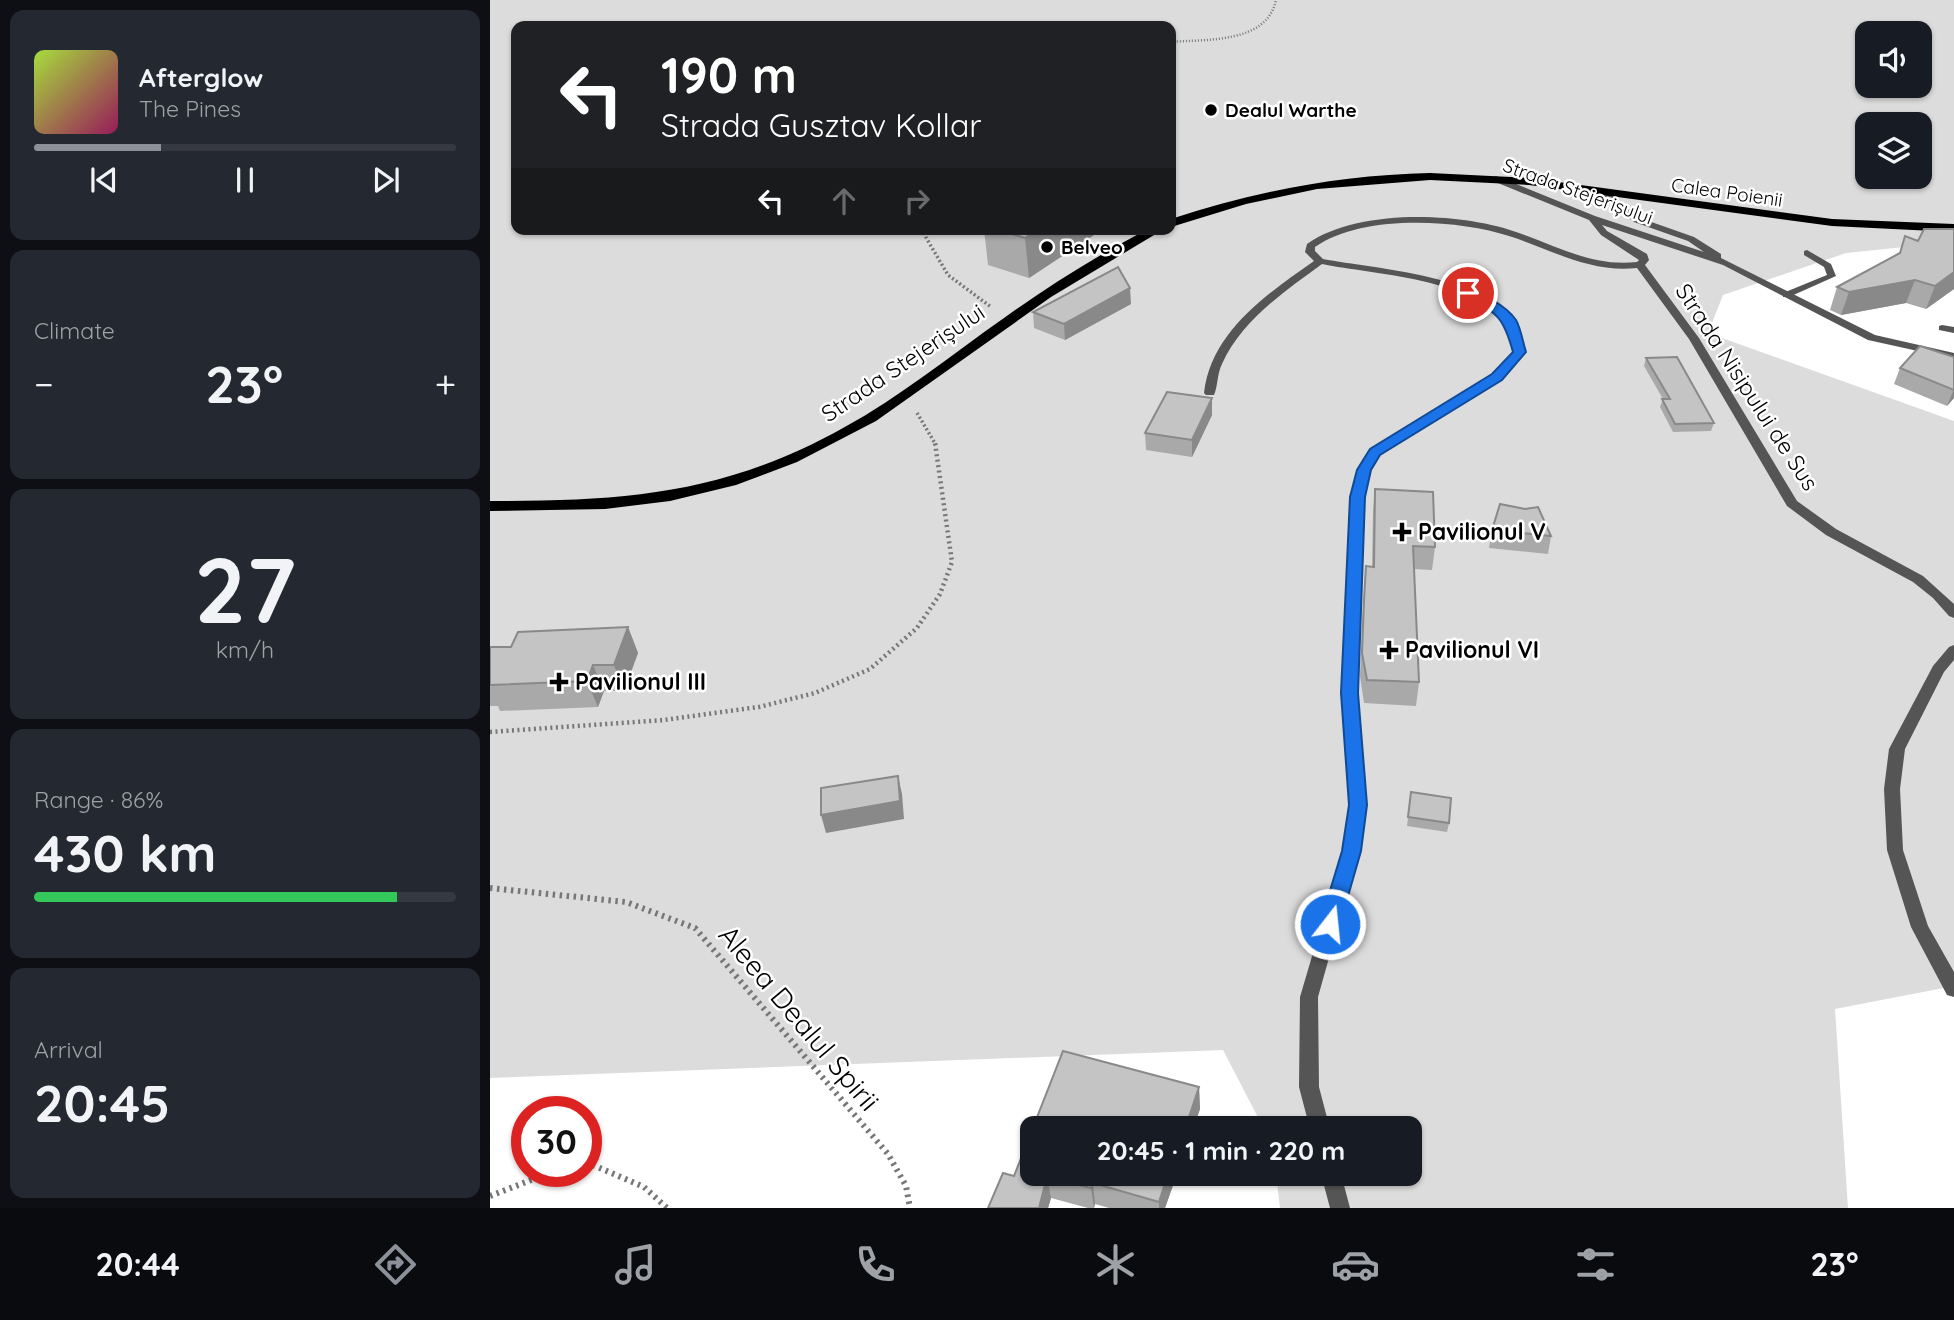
<!DOCTYPE html>
<html lang="en">
<head>
<meta charset="utf-8">
<style>
	:root { --surface:#171b24; --page:#242831; --text:#f1f3f6; --muted:#9ea1a6; --line:#363941; --accent:#8c9099 }
	body { margin:0; font-family:Quicksand,sans-serif; background:var(--page); color:var(--text); height:100vh; display:flex; flex-direction:column; font-size:26px; white-space:nowrap }
	* { box-sizing:border-box; margin:0 }
	p { font-size:23px; color:var(--muted) }
	.icon { flex:none; width:38px; height:38px; fill:none; stroke:currentColor; stroke-width:2; stroke-linecap:round; stroke-linejoin:round }
	.map { position:relative; flex:1; overflow:hidden }
	.details { display:flex; flex-direction:column; gap:10px; padding:10px; background:#0d0f14; width:490px }
	.details>* { flex:none }
	.guide { position:absolute; left:21px; top:21px; width:665px; height:214px; border-radius:14px; box-shadow:0 2px 5px #0004; background:#202124; color:#fff; overflow:hidden }
	.tools { position:absolute; left:1365px; top:21px; display:grid; gap:14px }
	.tools a { display:grid; place-items:center; width:77px; height:77px; border-radius:14px; background:var(--surface); box-shadow:0 2px 5px #0004; font-size:35px }
	.speed { position:absolute; left:21px; top:1096px; display:flex; gap:14px; font-size:35px; font-weight:700; text-align:center }
	.speed>* { display:grid; place-content:center; width:91px; height:91px; border-radius:50%; background:var(--surface); box-shadow:0 2px 5px #0004; line-height:1 }
	.speed .limit { border:10px solid #d22; background:#fff; color:#111 }
	.pin { position:absolute; display:grid; place-items:center; width:60px; height:60px; color:#fff; margin:-30px; border:4px solid #fff; border-radius:50%; box-shadow:0 2px 7px #0007 }
	.me { position:absolute; width:77px; margin:-38px; rotate:16deg; stroke-linejoin:round; filter:drop-shadow(0 0 5px #0008) }
	.turn { display:flex; align-items:center; gap:24px; height:147px; padding:0 35px; font-size:32px }
	.turn .icon { width:91px; height:91px; stroke-width:2.5 }
	.turn b { display:block; font-size:49px; line-height:60px }
	.lanes { display:flex; align-items:center; height:66px; padding:0 35px; background:#0003; justify-content:center; gap:35px; direction:ltr }
	.lanes .off { opacity:.35 }
	.big { font-size:52px; font-weight:700; line-height:1.1 }
	.details .card { flex:1; display:flex; flex-direction:column; justify-content:center; gap:10px; min-width:0; padding:0 24px; border-radius:14px; background:var(--page) }
	.details .dial { align-items:center; gap:0 }
	.dial b { font-size:91px; line-height:1 }
	.song { display:flex; align-items:center; gap:21px }
	.cover { width:84px; height:84px; border-radius:10px; background:linear-gradient(135deg,hsl(80 70% 55%),hsl(330 70% 35%)) }
	.played { height:7px; border-radius:4px; background:linear-gradient(90deg,var(--accent) 30%,var(--line) 30%) }
	.keys { display:flex; justify-content:space-around; direction:ltr }
	.heat { display:flex; justify-content:space-between; align-items:center; font-size:38px; direction:ltr }
	.charge { height:10px; border-radius:5px; background:linear-gradient(90deg,#34c759 86%,var(--line) 0) }
	.trip { position:absolute; left:530px; top:1116px; width:402px; height:70px; border-radius:14px; background:var(--surface); box-shadow:0 2px 5px #0004; font-weight:700; line-height:70px; text-align:center }
	.tab-bar { display:flex; height:112px; justify-content:space-around; align-items:center; background:#090b0e; color:var(--muted) }
	.tab-bar .icon { width:49px; height:49px }
	.tab-bar .current { color:var(--accent) }
	.tab-bar b { font-size:32px; color:var(--text) }
	main { display:flex; flex:1; min-height:0 }
	.map>svg:first-child { display:block }
	.green { fill:#dcdcdc; fill-rule:evenodd }
	.lines { fill:none; stroke-linecap:round; stroke-linejoin:round }
	.primary-casing { stroke:#dbdbdb; stroke-width:2 }
	.path-far3 { stroke:#777; stroke-width:2.5; stroke-dasharray:1 2; stroke-linecap:butt }
	.path-far2 { stroke:#777; stroke-width:3.5; stroke-dasharray:2 2.5; stroke-linecap:butt }
	.path-far1 { stroke:#777; stroke-width:4.5; stroke-dasharray:2 3.5; stroke-linecap:butt }
	.path { stroke:#777; stroke-width:6; stroke-dasharray:2.5 4.5; stroke-linecap:butt }
	.service { fill:#555; fill-rule:evenodd }
	.minor { fill:#555; fill-rule:evenodd }
	.primary { fill:#000; fill-rule:evenodd }
	.wall { fill:#a9a9a9 }
	.shaded-wall { fill:#898989 }
	.building { fill:#c4c4c4; stroke:#898989; stroke-width:2 }
	.route { fill:#1a73e8; stroke:#114b97; stroke-width:2 }
	.poi-dot { fill:#000; stroke:#fff; stroke-width:2.5 }
	.labels { text-anchor:middle; stroke-width:5; stroke-linejoin:round; paint-order:stroke }
	.far-poi-label { font-size:19px; font-weight:bold; fill:#000; stroke:#fff; text-anchor:start }
	.far-street-label { font-size:19px; fill:#000; stroke:#fff }
	.street-label { font-size:23px; fill:#000; stroke:#fff }
	.poi-label { font-size:23px; font-weight:bold; fill:#000; stroke:#fff; text-anchor:start }
	.near-street-label { font-size:28px; fill:#000; stroke:#fff }
</style>
</head>
<body>
<main>
<section class="details">
<div class="card">
<div class="song"><i class="cover"></i><div><b>Afterglow</b><p>The Pines</p></div></div>
<div class="played"></div>
<div class="keys"><svg class="icon" aria-label="previous" viewBox="0 0 24 24"><path d="M18 5L8 12l10 7zM5 5v14"/></svg><svg class="icon" aria-label="pause" viewBox="0 0 24 24"><path d="M8 5v14M16 5v14"/></svg><svg class="icon" aria-label="next" viewBox="0 0 24 24"><path d="M6 5l10 7-10 7zM19 5v14"/></svg></div>
</div>
<div class="card"><p>Climate</p>
<div class="heat"><a>−</a><b class="big">23°</b><a>+</a></div>
</div>
<div class="card dial"><b>27</b><p>km/h</p></div>
<div class="card"><p>Range · 86%</p><b class="big">430 km</b><div class="charge"></div></div>
<div class="card"><p>Arrival</p><b class="big">20:45</b></div>
</section>
<div class="map">
<svg width="1464" height="1208" viewBox="0 0 1464 1208">
	<rect width="100%" height="100%" fill="#fff"/>
	<path class="green" d="M0,0H1464V242L1356,253L1233,295L1218,333L1464,421V986L1345,1009L1358,1208H790L786,1174H920V1129H774L733,1050L0,1078ZM26,26H681V229H26ZM1377,33H1430V86H1377ZM1377,124H1430V177H1377Z"/>
	<g class="lines">
		<defs>
			<path id="primary" d="M940,173L1039,178L1342,219L1464,224V232L1342,226L1039,185L940,180L827,189L756,204L681,227V219C766,191 850,175 940,173Z
				M658,229H674L561,297L386,421L307,462L246,485L180,501L115,509L0,511V501C133,501 233,495 353,428C410,397 461,355 514,318C560,285 608,255 658,229Z"/>
		</defs>
		<use href="#primary" class="primary-casing"/>
		<path class="path-far3" d="M681,42C716,39 777,44 786,0"/>
		<path class="path-far2" d="M431,229L458,275L501,307
			M427,413L446,445"/>
		<path class="path-far1" d="M0,732L174,720L269,707L325,693L380,669L427,628L450,594L462,562L445,443"/>
		<path class="path" d="M0,888L136,902L205,928L398,1154L416,1186L420,1208
			M96,1167L103,1165L154,1187L177,1208
			M0,1196L54,1175L76,1171"/>
		<path class="service" d="M1317,250L1341,264L1346,276L1299,297H1293V293L1337,275L1334,267L1314,255V251Z
			M1452,325L1464,327V333L1449,330V326Z"/>
		<path class="minor" d="M1006,176L1105,216L1214,252L1198,241L1144,222L1108,193L1116,191L1150,218L1204,237L1231,254V258L1385,335L1464,353V359L1378,340L1233,265L1112,225L1117,231L1157,254L1159,260L1155,265L1209,338L1307,501L1346,529L1433,576L1464,604V618L1459,616L1443,598L1423,582L1336,535L1297,506L1199,339L1147,268C1099,273 1063,250 1019,236C967,219 871,214 825,247V251L833,259C885,269 1000,275 1027,326C1031,334 1033,344 1036,352L1011,379L890,454L880,470L874,497L867,693L876,805L869,851L828,997L829,1087L840,1129H820L809,1087L810,997L853,851L860,805L851,693L862,497L868,470L881,449L1003,375L1024,352C1022,343 1020,333 1015,326C982,277 885,275 832,264C795,291 751,321 732,364C727,374 728,386 724,395H716L714,393C721,332 777,294 824,261L815,252L817,244C868,208 972,212 1029,233C1069,247 1103,267 1147,262L1149,260L1111,235L1099,220L1003,181L1001,179Z
			M1464,645V660L1454,672L1415,749L1410,789L1413,850L1438,926L1464,972V997L1457,995L1421,927L1397,850L1394,789L1399,749L1443,666L1459,647Z
			M831,1174H851L860,1208H840Z"/>
		<use href="#primary" class="primary"/>
	</g>
	<path class="wall" d="M494,229H613L539,278L498,265Z
		M1409,253L1464,289L1436,309L1416,303L1351,315L1340,310L1347,287Z
		M641,304L575,340L544,328L543,312Z
		M1464,357V398L1457,406L1404,384L1410,368Z
		M1156,358L1224,423L1221,431L1183,432L1170,407L1173,399L1154,366Z
		M722,415L702,457L656,450L655,433Z
		M885,489L945,547L942,570L924,569L929,682L926,706L874,703L870,676L872,623L876,566L882,567L883,511Z
		M1035,509L1061,536L1058,554L999,548L1002,530Z
		M138,627L148,653L134,691H114L108,707L10,711L8,706H0V647H21Z
		M921,792L959,823L957,832L917,826Z
		M573,1051L709,1087L710,1109L703,1129H542V1174H687L675,1208H619L605,1204L604,1208H598L561,1198L558,1208H498L513,1173L524,1176Z"/>
	<path class="shaded-wall" d="M685,126L686,146L681,151V130Z
		M549,229H613L539,278L535,238Z
		M1464,272V289L1436,309L1445,286Z
		M1425,280L1416,303L1351,315L1359,292Z
		M640,288L641,304L575,340L574,324Z
		M1464,389V398L1457,406Z
		M722,398V415L702,457V440Z
		M138,627L148,653L134,691L124,665Z
		M103,665L114,691L108,707L97,681Z
		M408,776L412,794L414,819L336,833L331,815Z
		M709,1087L710,1109L703,1129H695Z
		M678,1174H687L675,1208H669V1202Z
		M557,1177L561,1198L558,1208H549Z
		M603,1183L605,1204L604,1208L601,1188Z"/>
	<path class="building" d="M506,229H549L535,238Z
		M1434,229H1464V272L1445,286L1425,280L1359,292L1347,287L1410,253L1415,236L1428,241Z
		M628,267L640,288L574,324L543,312Z
		M1430,346L1464,357V390L1410,368Z
		M1187,357L1224,423L1185,424L1172,399H1180L1156,358Z
		M677,392L722,398L702,440L655,433Z
		M885,489L943,492L945,547L923,546L929,682L877,680L872,653L874,600L876,566L884,567Z
		M1010,504L1035,509L1048,507L1061,536L1002,530Z
		M138,627L124,665H103L97,681L0,685V647H21L28,632Z
		M408,776L410,801L331,815V788Z
		M921,792L961,798L959,823L918,817Z
		M573,1051L709,1087L695,1129H542V1174H678L669,1202L603,1183L601,1188L557,1177L549,1208H498L513,1173L524,1176Z"/>
	<path class="route" d="M974,291C989,289 1017,307 1026,320C1031,329 1033,343 1036,352L1012,380L890,455L881,470L875,497L868,693L877,805L871,851L850,924L847,930H833L830,924L852,851L859,805L851,693L860,497L867,470L880,449L1002,374L1023,352C1013,315 1007,313 974,296Z"/>
	<g class="poi-dot">
		<circle cx="721" cy="110" r="7"/>
		<circle cx="557" cy="247" r="7"/>
		<path d="M908.5 521.5h7v7h7v7h-7v7h-7v-7h-7v-7h7z"/>
		<path d="M895.5 639.5h7v7h7v7h-7v7h-7v-7h-7v-7h7z"/>
		<path d="M65.5 671.5h7v7h7v7h-7v7h-7v-7h-7v-7h7z"/>
	</g>
	<g class="labels">
		<g class="far-poi-label">
			<text x="735" y="117">Dealul Warthe</text>
			<text x="571" y="254">Belveo</text>
		</g>
		<g class="far-street-label">
			<text transform="translate(1088 191) rotate(20)" y="7">Strada Stejerișului</text>
			<text transform="translate(1237 192) rotate(8)" y="7">Calea Poienii</text>
		</g>
		<g class="street-label">
			<text transform="translate(413 363) rotate(-34)" y="8">Strada Stejerișului</text>
			<text transform="translate(1257 387) rotate(57)" y="8">Strada Nisipului de Sus</text>
		</g>
		<g class="poi-label">
			<text x="928" y="540">Pavilionul V</text>
			<text x="915" y="658">Pavilionul VI</text>
			<text x="85" y="690">Pavilionul III</text>
		</g>
		<g class="near-street-label">
			<text transform="translate(309 1018) rotate(50)" y="10">Aleea Dealul Spirii</text>
		</g>
	</g>
</svg>
<div class="tools">
<a><svg class="icon" aria-label="sound" viewBox="0 0 24 24"><path d="M4 9h4l5-4v14l-5-4H4zM17 9q2 3 0 6"/></svg></a>
<a><svg class="icon" aria-label="layers" viewBox="0 0 24 24"><path d="M12 4l9 5-9 5-9-5zM3 14l9 5 9-5"/></svg></a>
</div>
<div class="speed"><div class="limit">30</div></div>
<div class="pin" style="left:978px;top:293px;background:#d93025"><svg class="icon" aria-label="arrive" viewBox="0 0 24 24"><path d="M6 21V4h12l-3 4 3 4H6"/></svg></div>
<svg class="me" style="left:840px;top:924px" viewBox="-20 -20 40 40"><circle r="17" fill="#1a73e8" stroke="#fff" stroke-width="3"/><path d="M0-11L8 9 0 5-8 9z" fill="#fff"/></svg>
<div class="trip">20:45 · 1 min · 220 m</div>
<div class="guide">
<div class="turn"><svg class="icon" aria-label="left" viewBox="0 0 24 24"><path d="M17 20v-9H6M10 6l-5 5 5 5"/></svg><div><b>190 m</b>Strada Gusztav Kollar</div></div>
<div class="lanes"><svg class="icon" aria-label="left" viewBox="0 0 24 24"><path d="M17 20v-9H6M10 6l-5 5 5 5"/></svg><svg class="icon off" aria-label="ahead" viewBox="0 0 24 24"><path d="M12 20V5M6 11l6-6 6 6"/></svg><svg class="icon off" aria-label="right" viewBox="0 0 24 24"><path d="M7 20v-9h11M14 6l5 5-5 5"/></svg></div>
</div>
</div>
</main>
<nav class="tab-bar">
<b>20:44</b>
<svg class="icon current" aria-label="directions" viewBox="0 0 24 24"><path d="M12 3l9 9-9 9-9-9zM9 14v-3h6M13 9l2 2-2 2"/></svg>
<svg class="icon" aria-label="music" viewBox="0 0 24 24"><path d="M9 18V5l10-2v13"/><circle cx="6" cy="18" r="3"/><circle cx="16" cy="16" r="3"/></svg>
<svg class="icon" aria-label="phone" viewBox="0 0 24 24"><path d="M5 4h4l2 5-3 2q2 4 5 5l2-3 5 2v4C11 20 4 13 5 4z"/></svg>
<svg class="icon" aria-label="climate" viewBox="0 0 24 24"><path d="M12 3v18M4 7l16 10M4 17L20 7"/></svg>
<svg class="icon" aria-label="car" viewBox="0 0 24 24"><path d="M5 17H2v-5l4-1 3-4h7l3 4 3 1v5h-3M9 17h6M6 11h13"/><circle cx="7" cy="17" r="2"/><circle cx="17" cy="17" r="2"/></svg>
<svg class="icon" aria-label="filters" viewBox="0 0 24 24"><path d="M4 7h16M4 17h16"/><circle cx="9" cy="7" r="2"/><circle cx="15" cy="17" r="2"/></svg>
<b>23°</b>
</nav>
</body>
</html>
